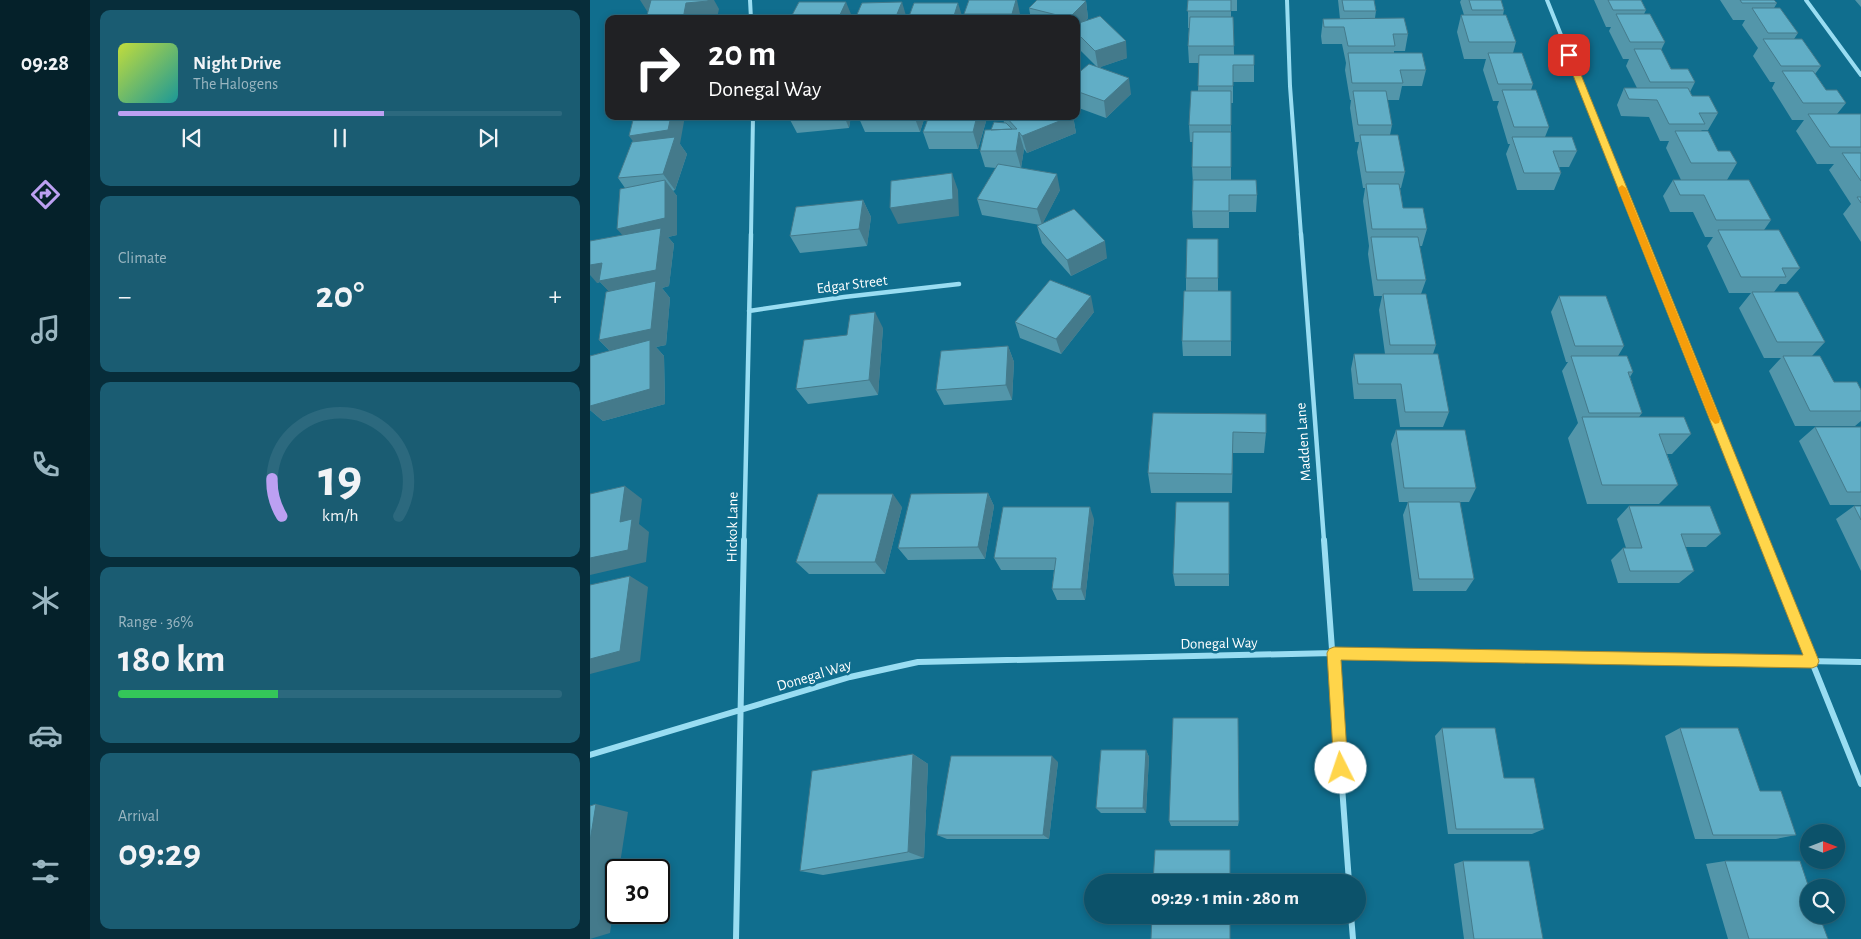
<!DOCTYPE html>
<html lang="en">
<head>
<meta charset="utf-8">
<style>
	:root { --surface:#0c526a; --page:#1a5c72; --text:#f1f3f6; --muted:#9ab6c1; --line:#2c697e; --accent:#bca0f2 }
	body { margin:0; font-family:"Alegreya Sans",sans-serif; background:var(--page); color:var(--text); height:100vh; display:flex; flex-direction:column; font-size:19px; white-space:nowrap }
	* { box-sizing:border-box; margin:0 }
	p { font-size:16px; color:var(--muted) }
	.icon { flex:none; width:28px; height:28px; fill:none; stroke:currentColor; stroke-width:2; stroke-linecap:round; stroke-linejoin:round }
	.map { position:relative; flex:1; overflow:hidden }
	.sheet { display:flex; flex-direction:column; gap:10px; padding:10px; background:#072d3a; width:500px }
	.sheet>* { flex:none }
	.hud { position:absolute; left:15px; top:15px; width:475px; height:105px; border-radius:10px; box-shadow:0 2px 8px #0003,0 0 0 1px var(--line); background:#202124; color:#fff; overflow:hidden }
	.needle { width:32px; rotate:90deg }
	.controls { position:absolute; left:1210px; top:824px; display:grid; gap:10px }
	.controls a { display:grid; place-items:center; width:45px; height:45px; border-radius:50%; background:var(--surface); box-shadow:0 2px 8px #0003,0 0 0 1px var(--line); font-size:25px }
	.speed { position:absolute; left:15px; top:859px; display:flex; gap:10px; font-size:25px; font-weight:700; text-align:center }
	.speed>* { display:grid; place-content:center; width:65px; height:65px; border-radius:50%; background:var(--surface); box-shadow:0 2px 8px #0003,0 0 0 1px var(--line); line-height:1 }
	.speed .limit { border:2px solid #111; border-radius:8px; background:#fff; color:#111 }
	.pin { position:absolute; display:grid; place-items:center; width:42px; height:42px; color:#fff; margin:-21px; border-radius:10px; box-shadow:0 2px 8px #0006 }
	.me { position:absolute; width:55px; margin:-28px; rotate:356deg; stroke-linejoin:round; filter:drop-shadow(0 0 4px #0008) }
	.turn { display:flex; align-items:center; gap:18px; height:105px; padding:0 20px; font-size:22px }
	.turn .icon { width:65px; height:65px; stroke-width:2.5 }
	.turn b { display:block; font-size:35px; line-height:42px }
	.big { font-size:38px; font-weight:700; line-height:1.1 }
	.sheet .tile { flex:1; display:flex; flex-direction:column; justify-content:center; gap:8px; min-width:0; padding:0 18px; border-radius:10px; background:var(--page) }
	.sheet .dial { align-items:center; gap:0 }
	.dial svg { height:130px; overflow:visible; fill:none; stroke:var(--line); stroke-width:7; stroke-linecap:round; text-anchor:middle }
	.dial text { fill:var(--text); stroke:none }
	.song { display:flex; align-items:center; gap:15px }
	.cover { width:60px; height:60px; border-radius:8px; background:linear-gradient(135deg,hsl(70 70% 55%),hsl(180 70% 35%)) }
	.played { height:5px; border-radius:2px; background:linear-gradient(90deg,var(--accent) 60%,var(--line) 60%) }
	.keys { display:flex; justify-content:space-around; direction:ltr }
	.heat { display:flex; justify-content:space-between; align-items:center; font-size:28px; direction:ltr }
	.charge { height:8px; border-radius:4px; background:linear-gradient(90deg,#34c759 36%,var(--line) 0) }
	.trip { position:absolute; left:494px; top:874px; width:282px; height:50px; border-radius:25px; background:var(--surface); box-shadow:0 2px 8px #0003,0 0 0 1px var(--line); font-weight:700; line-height:50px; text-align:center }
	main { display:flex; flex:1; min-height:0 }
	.tabs { display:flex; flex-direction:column; width:90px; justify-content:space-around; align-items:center; background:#05212a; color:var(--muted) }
	.tabs .icon { width:35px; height:35px }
	.tabs .selected { color:var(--accent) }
	.tabs b { font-size:22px; color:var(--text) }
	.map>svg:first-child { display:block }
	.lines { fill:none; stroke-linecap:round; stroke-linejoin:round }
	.street-far2 { stroke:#99ddf2; stroke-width:4 }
	.street-far1 { stroke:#99ddf2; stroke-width:4.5 }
	.street { stroke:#99ddf2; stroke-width:6 }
	.wall { fill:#5396aa }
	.shaded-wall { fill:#447a8b }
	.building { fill:#61aec6; stroke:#447a8b }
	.route { fill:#ffd54a; stroke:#a68a30 }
	.slow { fill:#f59e0b }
	.labels { text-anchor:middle; stroke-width:5; stroke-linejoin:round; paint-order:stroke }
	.street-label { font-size:15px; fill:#fff; stroke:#106e8e }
</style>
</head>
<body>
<main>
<nav class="tabs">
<b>09:28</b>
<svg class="icon selected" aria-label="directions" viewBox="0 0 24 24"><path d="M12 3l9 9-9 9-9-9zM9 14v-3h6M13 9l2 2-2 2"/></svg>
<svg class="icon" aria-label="music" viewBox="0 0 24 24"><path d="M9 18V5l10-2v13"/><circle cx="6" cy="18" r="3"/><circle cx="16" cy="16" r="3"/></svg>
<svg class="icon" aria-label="phone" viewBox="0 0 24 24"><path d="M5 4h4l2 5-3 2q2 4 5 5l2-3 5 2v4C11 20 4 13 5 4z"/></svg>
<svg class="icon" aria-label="climate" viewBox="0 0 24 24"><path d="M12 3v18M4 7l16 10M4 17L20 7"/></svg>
<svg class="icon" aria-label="car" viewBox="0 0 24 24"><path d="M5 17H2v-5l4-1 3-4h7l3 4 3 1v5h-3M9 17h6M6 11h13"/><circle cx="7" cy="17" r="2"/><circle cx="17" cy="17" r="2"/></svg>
<svg class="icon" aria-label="filters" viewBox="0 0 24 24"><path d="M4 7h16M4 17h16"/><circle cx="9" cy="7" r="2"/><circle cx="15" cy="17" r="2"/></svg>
</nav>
<section class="sheet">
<div class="tile">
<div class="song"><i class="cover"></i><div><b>Night Drive</b><p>The Halogens</p></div></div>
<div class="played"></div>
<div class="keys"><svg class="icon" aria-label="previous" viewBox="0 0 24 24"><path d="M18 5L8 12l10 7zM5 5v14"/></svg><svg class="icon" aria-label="pause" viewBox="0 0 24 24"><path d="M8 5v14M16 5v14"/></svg><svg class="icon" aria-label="next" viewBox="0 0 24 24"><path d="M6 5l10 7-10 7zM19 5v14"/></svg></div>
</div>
<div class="tile"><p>Climate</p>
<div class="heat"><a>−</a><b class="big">20°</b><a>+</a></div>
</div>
<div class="tile dial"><svg viewBox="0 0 100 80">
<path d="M14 69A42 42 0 1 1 86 69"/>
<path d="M14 69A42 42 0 0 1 8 46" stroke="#bca0f2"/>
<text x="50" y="56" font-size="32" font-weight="700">19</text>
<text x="50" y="72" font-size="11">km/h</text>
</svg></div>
<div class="tile"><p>Range · 36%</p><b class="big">180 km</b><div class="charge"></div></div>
<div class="tile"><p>Arrival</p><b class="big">09:29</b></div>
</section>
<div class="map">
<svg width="1271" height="939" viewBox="0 0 1271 939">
	<rect width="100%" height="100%" fill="#106e8e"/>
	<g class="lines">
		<path class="street-far2" d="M160,0L161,19
			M697,0L700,86L711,235
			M957,0L1051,235
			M1216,0L1271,75
			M161,235L163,116"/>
		<path class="street-far1" d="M711,234L734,541
			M1051,234L1174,541
			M159,311L254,297L369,284
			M154,541L161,234"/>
		<path class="street" d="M734,540L759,882
			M1173,540L1271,784
			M0,755L260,677L328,662L744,653L1271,662
			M761,915L763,939
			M146,939L154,540"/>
	</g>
	<path class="wall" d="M598,0H647V11H641V17H643L644,55L664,65V82H643V103H641V180L667,195L666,212H639V228H603L602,211L603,184L602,167L603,142H600L599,125L608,91L609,63H599L598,46L599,28H598Z
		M748,0H784L786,11L785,18L818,34L815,51H804V53L836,70L832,86H812L809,100H797L802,125L800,135L815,172L811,188H810L813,208L837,229L832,246H829L836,280L831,294L846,345L843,354L859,412L853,427H810L806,399H764L761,369L764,354H795L789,310L792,296H784L778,254L779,246L773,201L775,188H773L767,152L769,142H765L760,108L761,100H760L755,70L756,63L752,44H732L731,36L733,19H750Z
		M871,0H911L914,10L913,15L926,42L923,53L943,84L941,90L959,127L955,137L987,151L979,167H969L971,173L964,190H927L916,154L920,144H918L907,107L909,101H903L893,70L896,59H874L867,32L871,15H874L870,2Z
		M1004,0H1051L1056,10L1054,14L1075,42L1071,50L1081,69L1105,82L1100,92L1102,96L1128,113L1118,130H1112L1111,131L1128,151L1147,163L1137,180L1181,220L1174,230L1210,268L1196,284H1190L1184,292L1235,342L1222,356L1244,382L1271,390V421L1265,426H1205L1179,371L1191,358H1174L1149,308L1161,293H1139L1117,246L1123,237H1115L1103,212H1080L1073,196L1083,180H1091L1076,148L1079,141H1070L1059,117L1031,116L1027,105L1034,88H1047L1036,66L1039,59H1033L1019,31L1021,27H1016Z
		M1130,0H1184L1187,3L1184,8L1208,33L1204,39L1231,66L1225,74L1236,90L1256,103L1247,114H1271V242L1253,214L1261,204L1239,170L1244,164H1227L1206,131L1214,120H1202L1182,88L1185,82H1180L1163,56L1168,48L1152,25L1155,20H1143Z
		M1265,0H1271V7Z
		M496,1L498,18L495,21L537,58L510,67L541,94L516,118L486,107V75L506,66L486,46V19H441L439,8Z
		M374,14H430L429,19H376Z
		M198,116H261L259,128L207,133Z
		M268,116H335L330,132H275Z
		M413,116H483L486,133L437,153L434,149L431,168L470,190L452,224L517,258L481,276L452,243L447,226L450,225L392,215L387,199L406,168L395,167L390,151L401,130L414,123Z
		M397,118L388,149H339L333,132Z
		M43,141L90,144L97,154L85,190L83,191L87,196V235L78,237L84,244L79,286L72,288L80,298L76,345L66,347L74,356L75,404L13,421L0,410V356L20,351L9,340L19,291L10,282L7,283L33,235L35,188L28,178Z
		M273,200L281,217L277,246L210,253L200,236Z
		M628,239V291H641V356H593L592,341L596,291V278Z
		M969,296L1034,346L1028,356L1043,372L1040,377L1052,413L1049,417L1101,434L1082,454H1077L1088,485L1069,504H997L978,438L988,423L972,371L978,362H976L961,312Z
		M504,312L471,354L430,338L425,322Z
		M293,328L288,395L218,404L206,389L257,335Z
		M418,346L424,362L422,400L354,405L346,390Z
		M563,413L676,433L674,453H643L642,493H561L558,473Z
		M1225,427H1271V505H1240L1209,441Z
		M806,430L886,488L879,502H809L801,444Z
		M398,493L404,506L395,559L318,560L308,548Z
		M639,502V586H585L583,574Z
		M818,502L884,579L876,591H823L813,515Z
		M1039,506L1131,534L1116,547H1095L1104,571L1089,583H1028L1021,560L1033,548H1036L1027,519Z
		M1264,506H1271V571L1246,519Z
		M312,507L295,574H219L206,562Z
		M504,519L495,600H467L462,589L464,570H411L404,558Z
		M852,728L914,778L954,829L942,834H858L845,736Z
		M1090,728L1170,791L1206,835L1186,839H1105L1075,736Z
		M556,750L559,757L556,813H511L506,808Z
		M323,754L338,764L334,858L233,875L210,871Z
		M468,762L459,839H357L347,835Z
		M579,821H649L648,826H581Z
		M873,861L953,939H874L864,864Z
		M1135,861L1238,939H1138L1116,864Z"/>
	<path class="shaded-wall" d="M50,0H124L129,9L127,18L117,19H93L95,6L57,11Z
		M426,0H427L430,14L429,19H423L422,14Z
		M496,1L498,18L486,30V19H479V18Z
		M256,2L263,19H248Z
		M312,2L317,19H305Z
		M368,3L373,19H363Z
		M536,41L537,58L508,68L505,51Z
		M539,78L541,94L516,118L514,101Z
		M81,116H95L90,144L97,154L85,190L73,174L51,152L39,136Z
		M254,116H261L259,128Z
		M324,116H335L330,132Z
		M387,116H396L397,118L388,149L383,132Z
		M482,116H483L486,133L437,153L432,136Z
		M429,132L434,149L431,168L426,151Z
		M362,173L368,190L369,216L308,224L300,208Z
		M467,174L470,190L452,225L447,209Z
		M75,180L87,196V235L78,237L84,244L79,286L72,288L80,298L76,345L66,347L74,356L75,404L13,421L0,410V406L25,356L9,340L24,297L10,282L7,283L0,275V265L41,245L27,229Z
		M273,200L281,217L277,246L269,229Z
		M515,241L517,258L481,276L477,260Z
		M501,296L504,312L471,354L466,339Z
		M285,312L293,328L288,395L279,380Z
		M418,346L424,362L422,400L416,385Z
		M35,486L52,499L49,524L59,532L56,562L0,575V558L30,522Z
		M398,493L404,506L395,559L388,547Z
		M303,494L312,507L295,574L285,562Z
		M500,507L504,519L495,600L491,589Z
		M40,576L58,587L50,661L0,674V659Z
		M556,750L559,757L556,813L553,808Z
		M323,754L338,764L334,858L318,852Z
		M462,756L468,762L459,839L453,835Z
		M6,804L38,812L29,870H26V892L20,933L0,939V841Z"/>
	<path class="building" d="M61,0H118V1L96,3L93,19H56Z
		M379,0H426L422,14H374Z
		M447,0H491L496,1L479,18L439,8Z
		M598,0H641V11H597Z
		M752,0H784L786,11H754Z
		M879,0H911L914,10H882Z
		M1018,0H1051L1056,10H1023Z
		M1150,0H1184L1187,3H1152Z
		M209,2H256L248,19H200Z
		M312,2L305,19H265L272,3Z
		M324,3H368L363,19H318Z
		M1162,8H1190L1208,33H1178Z
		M1026,14H1060L1075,42H1040Z
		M871,15H916L926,42H879Z
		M510,16L536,41L505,51L486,32V24Z
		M600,17H643L644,46H598Z
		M814,18L818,34H803L805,46H758L754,27H734L733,19Z
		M1173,39H1212L1231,66H1191Z
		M1044,49H1071L1081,69H1098L1105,82H1060Z
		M758,53H832L836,70H810L813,83H762Z
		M898,53H932L943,84H908Z
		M609,55H664V65H643V86H608Z
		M499,64L539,78L514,101L486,91V75Z
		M1192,71H1223L1236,90H1247L1256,103H1213Z
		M1034,88H1098L1102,96H1119L1128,113H1109L1115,124H1079L1067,100L1039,99Z
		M912,90H946L959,127H924Z
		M601,91H641V125H599Z
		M763,91H796L802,125H768Z
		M1218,114H1271V147H1240Z
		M44,116H81L78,130L39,136Z
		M339,116H387L383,132H333Z
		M415,116H482L432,136L429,132L426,151H390L395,130L427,129Z
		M404,122L416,123L422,129L401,130Z
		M1085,131H1118L1128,151H1140L1147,163H1101Z
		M603,132H641V167H602Z
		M770,135H808L815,172H776Z
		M85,137L73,174L28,178L42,142Z
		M922,137H982L987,151H963L971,173H934Z
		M1252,153H1271V181Z
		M408,164L467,174L447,209L387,199Z
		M362,173L363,199L300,208L301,181Z
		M75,180V218L27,229L30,189Z
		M603,180H666L667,195H639V211H602Z
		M1083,180H1159L1181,220H1126L1114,195H1090Z
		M776,184H809L813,208H833L837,229H782Z
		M1267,197H1271V203Z
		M273,200L269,229L200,236L206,207Z
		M484,209L515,241L477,260L447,226Z
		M71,228L66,270L9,281L12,263L0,265V241Z
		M1128,230H1189L1210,268H1192L1196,277H1151Z
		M781,237H828L836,280H787Z
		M597,239H628V278H596Z
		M460,280L501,296L466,339L425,322Z
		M66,281L61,329L9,340L16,292Z
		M594,291H641V341H592Z
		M1162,292H1208L1235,342H1187Z
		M793,294H836L846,345H800Z
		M969,296H1016L1034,346H985Z
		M285,312L279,380L206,389L214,340L257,335L260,315Z
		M60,340V389L0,406V356Z
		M418,346L416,385L346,390L351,351Z
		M764,354H848L859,412H815L811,384H768Z
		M981,356H1037L1043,372H1038L1052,413H999Z
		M1193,356H1230L1244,382H1267L1271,390V411H1220Z
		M563,413L676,414V433L643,432L642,474L558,473Z
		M992,417H1094L1101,434H1069L1088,485H1012Z
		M1225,427H1271V492H1257Z
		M806,430H875L886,488H814Z
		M35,486L30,522L42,519L38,550L0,558V494Z
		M398,493L388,547L308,548L321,494Z
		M228,494H303L285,562H206Z
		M586,502H639V574H583Z
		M818,502H870L884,579H829Z
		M1039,506H1120L1131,534H1091L1104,571H1040L1033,548H1052Z
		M1264,506H1271V520Z
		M413,507H500L491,589H462L466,558H404Z
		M40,576L30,651L0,659V585Z
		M583,718H648L649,821H579Z
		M852,728H905L914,778H944L954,829H866Z
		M1090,728H1148L1170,791H1191L1206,835H1123Z
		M511,750H556L553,808H506Z
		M323,754L318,852L210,871L222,771Z
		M361,756H462L453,835H347Z
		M6,804L0,841V806Z
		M565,850H640V882H563Z
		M873,861H939L953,939H884Z
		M1135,861H1210L1219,888V915H1229L1238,939H1159Z
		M562,915H640V939H561Z"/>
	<path class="route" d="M979,53L983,55L1229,661L1227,666L1222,668L751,660L758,768L756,773L751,775L746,773L744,768L737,653L739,649L744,647L1213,655L975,55Z"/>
	<path class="slow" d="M1032,185L1036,188L1130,419L1129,423L1125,424L1120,419L1028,188Z"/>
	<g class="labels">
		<g class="street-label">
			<text transform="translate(262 284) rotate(-7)" y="5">Edgar Street</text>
			<text transform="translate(713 442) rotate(-94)" y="5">Madden Lane</text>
			<text transform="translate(142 527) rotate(-89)" y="5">Hickok Lane</text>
			<text transform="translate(629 643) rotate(-1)" y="5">Donegal Way</text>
			<text transform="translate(224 675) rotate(-17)" y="5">Donegal Way</text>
		</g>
	</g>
</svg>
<div class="controls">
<a><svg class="needle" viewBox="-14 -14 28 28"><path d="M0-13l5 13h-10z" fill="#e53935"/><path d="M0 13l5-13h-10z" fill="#9ab6c1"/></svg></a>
<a><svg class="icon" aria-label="search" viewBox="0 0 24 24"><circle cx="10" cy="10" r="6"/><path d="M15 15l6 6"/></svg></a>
</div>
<div class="speed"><div class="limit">30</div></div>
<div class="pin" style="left:979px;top:55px;background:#d93025"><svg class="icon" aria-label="arrive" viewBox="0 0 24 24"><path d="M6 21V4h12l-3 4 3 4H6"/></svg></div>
<svg class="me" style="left:751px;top:768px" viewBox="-20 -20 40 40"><circle r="19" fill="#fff"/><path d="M0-13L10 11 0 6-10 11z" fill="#ffd54a"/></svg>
<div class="trip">09:29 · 1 min · 280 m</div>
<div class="hud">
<div class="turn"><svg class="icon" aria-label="right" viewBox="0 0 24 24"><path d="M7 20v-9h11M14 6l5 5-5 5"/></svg><div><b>20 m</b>Donegal Way</div></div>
</div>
</div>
</main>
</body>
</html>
